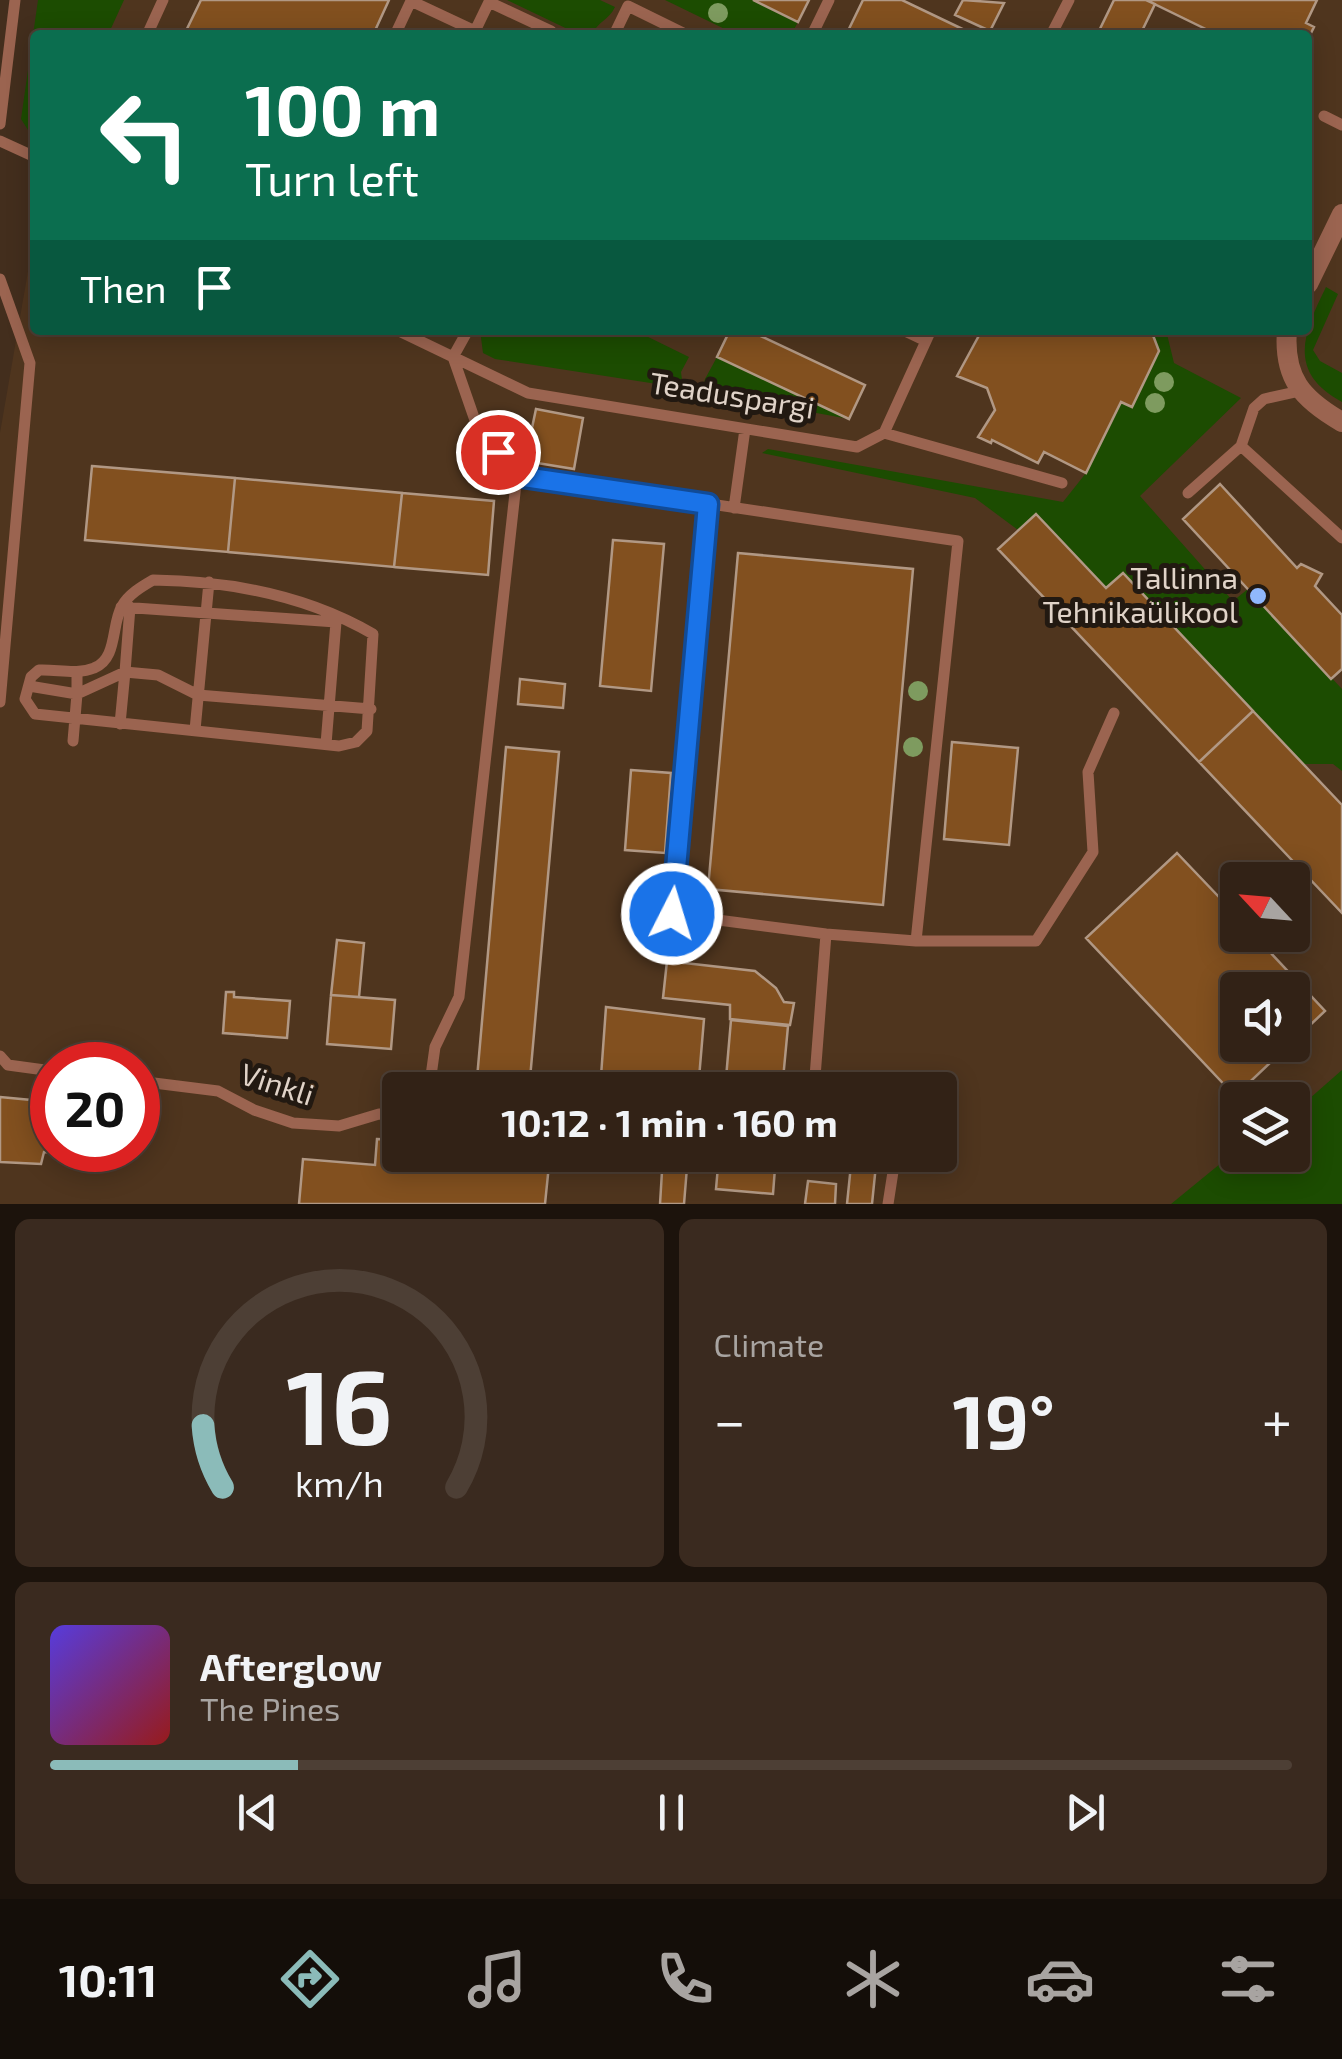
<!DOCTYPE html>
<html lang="en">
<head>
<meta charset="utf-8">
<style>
	:root { --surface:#322216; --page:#3a2a1f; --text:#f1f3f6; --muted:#a8a4a1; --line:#4d3f35; --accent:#8bbbb9 }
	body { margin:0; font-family:"Exo 2",sans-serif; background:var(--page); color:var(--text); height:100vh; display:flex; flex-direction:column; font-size:38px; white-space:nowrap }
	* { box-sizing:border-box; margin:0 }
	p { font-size:32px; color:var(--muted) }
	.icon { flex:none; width:55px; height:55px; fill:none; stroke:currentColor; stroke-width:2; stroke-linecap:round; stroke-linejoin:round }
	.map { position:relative; height:1204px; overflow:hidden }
	.drawer { display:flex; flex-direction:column; gap:15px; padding:15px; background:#1c130c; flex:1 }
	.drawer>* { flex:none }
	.top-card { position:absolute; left:30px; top:30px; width:1282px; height:305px; border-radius:10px; box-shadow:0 5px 25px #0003,0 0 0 2px var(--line); background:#0b6e4f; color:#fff; overflow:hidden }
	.needle { width:65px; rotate:296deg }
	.fabs { position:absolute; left:1220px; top:862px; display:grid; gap:20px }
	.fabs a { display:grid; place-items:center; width:90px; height:90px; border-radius:10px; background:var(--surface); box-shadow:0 5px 25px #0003,0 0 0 2px var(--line); font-size:50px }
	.speed { position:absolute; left:30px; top:1042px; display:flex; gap:20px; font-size:50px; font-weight:700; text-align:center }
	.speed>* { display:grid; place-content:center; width:130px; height:130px; border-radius:50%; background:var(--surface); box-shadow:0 5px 25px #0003,0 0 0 2px var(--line); line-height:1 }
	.speed .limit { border:15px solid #d22; background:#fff; color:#111 }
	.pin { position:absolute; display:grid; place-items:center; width:85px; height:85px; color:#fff; margin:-42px; border:5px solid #fff; border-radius:50%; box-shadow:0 2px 10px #0007 }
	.me { position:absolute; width:110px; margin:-55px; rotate:5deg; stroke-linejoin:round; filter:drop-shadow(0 0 8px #0008) }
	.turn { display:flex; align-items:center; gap:35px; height:210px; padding:0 50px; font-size:45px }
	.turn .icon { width:130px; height:130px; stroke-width:2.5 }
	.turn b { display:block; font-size:70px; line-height:85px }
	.then { display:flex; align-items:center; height:95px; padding:0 50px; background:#0003; gap:20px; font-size:38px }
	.big { font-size:75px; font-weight:700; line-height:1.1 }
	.drawer .widget { flex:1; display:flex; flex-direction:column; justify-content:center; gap:15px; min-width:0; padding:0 35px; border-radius:15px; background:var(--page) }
	.drawer .dial { align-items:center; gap:0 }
	.dial svg { height:260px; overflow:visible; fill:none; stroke:var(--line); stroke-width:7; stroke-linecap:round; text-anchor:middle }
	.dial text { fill:var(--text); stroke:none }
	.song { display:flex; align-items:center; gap:30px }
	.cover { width:120px; height:120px; border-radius:15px; background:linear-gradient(135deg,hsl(250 70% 55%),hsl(0 70% 35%)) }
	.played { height:10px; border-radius:5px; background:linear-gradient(90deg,var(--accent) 20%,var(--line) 20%) }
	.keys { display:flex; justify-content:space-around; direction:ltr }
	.heat { display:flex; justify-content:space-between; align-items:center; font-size:55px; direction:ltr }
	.drawer .tiles { flex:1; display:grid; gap:15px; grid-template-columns:1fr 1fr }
	.widget:last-child { grid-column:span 2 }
	.trip { position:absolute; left:382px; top:1072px; width:575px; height:100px; border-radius:10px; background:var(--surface); box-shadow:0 5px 25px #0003,0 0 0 2px var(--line); font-weight:700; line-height:100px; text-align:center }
	.dock { display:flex; height:160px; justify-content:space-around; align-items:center; background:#140e09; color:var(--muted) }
	.dock .icon { width:70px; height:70px }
	.dock .on { color:var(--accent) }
	.dock b { font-size:45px; color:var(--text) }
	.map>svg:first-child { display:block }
	.built { fill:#4f351e; fill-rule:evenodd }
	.green { fill:#1c4c01 }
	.building { fill:#82501f; stroke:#b19884; stroke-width:2.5 }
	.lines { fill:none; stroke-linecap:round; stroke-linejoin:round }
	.lane { stroke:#9b6450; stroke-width:11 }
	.street { stroke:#9b6450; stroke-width:20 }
	.tree { fill:#7e9b5f }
	.route-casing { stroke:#114b97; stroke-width:25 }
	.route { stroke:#1a73e8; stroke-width:18 }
	.poi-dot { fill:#90b8fd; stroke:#221911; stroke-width:4 }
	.labels { text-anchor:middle; stroke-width:10; stroke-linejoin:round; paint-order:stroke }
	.street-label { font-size:30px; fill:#e0d3c8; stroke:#221911 }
	.poi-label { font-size:30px; fill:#e0d3c8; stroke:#221911; text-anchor:end }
</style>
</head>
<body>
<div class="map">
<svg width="1342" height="1204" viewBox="0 0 1342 1204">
	<rect width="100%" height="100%" fill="#432e1d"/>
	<path class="built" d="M67,0H1342V1079L1293,1121L1292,1100H1238V1155L1196,1204H0V433L35,231V330H1308V35H62ZM1238,880H1292V935H1238ZM1238,990H1292V1045H1238ZM52,1065H138V1150H52ZM400,1090H940V1155H400Z"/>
	<path class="green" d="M38,0H124L108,35H35V141L21,119Z
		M507,0H600L615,7C609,20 597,22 592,35H580Z
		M665,0H753L798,22L791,35H737Z
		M1326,287L1338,294L1313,350L1320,361L1342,373V402C1286,372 1304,332 1326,287Z
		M480,330H634L689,357L681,372L683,388L495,359L483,353Z
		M1151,330H1166L1174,363L1241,398L1140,496L1233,601L1248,589L1342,689V771L1333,764H1303L1123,573L1106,588L1036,514L1018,530L975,498L762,453L768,449L1063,502L1086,473L1121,402L1132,407L1159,351Z
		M717,357L849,419L702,392L705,379Z
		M1342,1070V1204H1171L1237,1150L1238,1155H1292L1293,1113Z"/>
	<path class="building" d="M201,0H389L373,35H184Z
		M753,0H809L798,22Z
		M863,0H902L975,35H846Z
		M963,0L1004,3L990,31L955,15Z
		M1114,0H1146L1155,4L1140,35H1097Z
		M1146,0H1317L1306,23L1314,27L1308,39V35H1218Z
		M730,330H748L865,385L849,419L717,357Z
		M982,330H1151L1159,351L1132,407L1121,402L1086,473L1044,452L1038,463L992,440L991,443L978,437L995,410L987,388L957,376Z
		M536,409L583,418L574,469L525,461Z
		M92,466L235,478L228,552L85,540Z
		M235,478L402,493L394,567L228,552Z
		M1220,484L1297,568L1301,564L1322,574L1315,586L1342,615V669L1331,679L1183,519Z
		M402,493L494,501L488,575L394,567Z
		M1036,514L1106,588L1123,573L1253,711L1199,762L998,549Z
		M613,540L664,544L651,691L600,686Z
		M738,553L913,569L883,905L708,889Z
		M520,679L565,684L563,708L518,704Z
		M1253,711L1342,805V913L1199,762Z
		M952,742L1018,748L1009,845L944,839Z
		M506,747L559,752L529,1090H476Z
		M631,770L671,773L665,853L625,850Z
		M1177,853L1238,917V935H1254L1325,1011L1292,1042V990H1238V1045H1289L1235,1096L1086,938Z
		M337,940L364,943L359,997L331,995Z
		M667,961L755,971L776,988L784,1002L794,1003L790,1025L730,1019V1005L663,998Z
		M226,992H234V997L290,1001L287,1038L223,1033Z
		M331,995L395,1000L391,1049L327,1044Z
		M606,1007L704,1019L698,1090H600Z
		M731,1020L788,1026L782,1090H725Z
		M0,1097L52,1102V1150H90L89,1156L44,1152L41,1164L0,1162Z
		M377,1139L400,1140V1155H550L545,1204H299L303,1159L375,1165Z
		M663,1155H688L684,1204H660Z
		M719,1155H776L773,1194L716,1189Z
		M852,1155H877L872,1204H847Z
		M808,1181L836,1184L835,1204H805Z"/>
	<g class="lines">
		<path class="lane" d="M147,35L163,0
			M395,35L411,1L475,31L489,2L551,31L549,35
			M614,35L628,6L687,35
			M812,35L829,0
			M1051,35L1069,0
			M1324,116L1342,125
			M0,124L15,0
			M0,141L35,157
			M0,279L30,363L0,702
			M397,330L528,393L857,447L884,433L1062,483
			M468,330L453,357L478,429L517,475L958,541L916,941L826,934L672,914L708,504
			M849,330H855
			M903,330L926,341
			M884,433L931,330
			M1241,446L1342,538
			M1188,493L1241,446L1254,408L1264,399L1300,391
			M734,508L745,429
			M153,580C230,581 306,595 373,634L367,731L356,742L339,746L35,714L25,699L31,677L39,670C57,669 77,675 94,668C118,659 111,624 122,606C129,594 141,587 153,580Z
			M121,607L336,622
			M77,672V694L125,672L130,607
			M29,686L77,694L73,741
			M120,724L125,672L158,675L198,695L371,709
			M195,730L209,582
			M326,744L336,622L330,618
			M916,941H1036L1093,852L1088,772L1114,713
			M0,1056L8,1065L52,1071
			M138,1081L218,1091L254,1110L293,1123L339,1126L379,1114L400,1117
			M429,1090L435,1047L459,997L517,475
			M814,1090L826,934
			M809,1156V1155
			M888,1204L895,1159"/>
		<path class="street" d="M1308,284L1342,214
			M1287,330C1283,378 1302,399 1342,422"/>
	</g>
	<g class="tree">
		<circle cx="718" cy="13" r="10"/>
		<circle cx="1164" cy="382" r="10"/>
		<circle cx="1155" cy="403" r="10"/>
		<circle cx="918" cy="691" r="10"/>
		<circle cx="913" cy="747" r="10"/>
	</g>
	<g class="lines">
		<defs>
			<path id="route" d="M498,452L517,476L708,504L672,914"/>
		</defs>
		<use href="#route" class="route-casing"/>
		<use href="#route" class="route"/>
	</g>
	<circle class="poi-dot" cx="1258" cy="596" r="10"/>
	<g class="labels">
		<g class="street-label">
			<text transform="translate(732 396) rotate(9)" y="10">Teaduspargi</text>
			<text transform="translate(277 1085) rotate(18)" y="10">Vinkli</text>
		</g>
		<g class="poi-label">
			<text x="1238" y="589">Tallinna<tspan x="1238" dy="34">Tehnikaülikool</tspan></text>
		</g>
	</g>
</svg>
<div class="fabs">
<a><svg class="needle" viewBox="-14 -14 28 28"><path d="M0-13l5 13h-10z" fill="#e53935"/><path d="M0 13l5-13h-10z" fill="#a8a4a1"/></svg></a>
<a><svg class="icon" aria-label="sound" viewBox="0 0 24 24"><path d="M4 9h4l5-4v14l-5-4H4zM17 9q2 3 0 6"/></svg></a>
<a><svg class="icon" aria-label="layers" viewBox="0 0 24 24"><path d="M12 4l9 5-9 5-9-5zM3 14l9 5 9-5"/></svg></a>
</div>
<div class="speed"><div class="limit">20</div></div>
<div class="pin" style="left:498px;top:452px;background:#d93025"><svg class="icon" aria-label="arrive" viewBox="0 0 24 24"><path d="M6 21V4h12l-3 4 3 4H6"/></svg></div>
<svg class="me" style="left:672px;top:914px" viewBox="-20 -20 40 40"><circle r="17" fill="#1a73e8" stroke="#fff" stroke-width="3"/><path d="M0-11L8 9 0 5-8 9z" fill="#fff"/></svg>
<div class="trip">10:12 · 1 min · 160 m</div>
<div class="top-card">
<div class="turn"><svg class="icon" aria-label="left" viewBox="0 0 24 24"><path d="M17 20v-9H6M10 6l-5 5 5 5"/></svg><div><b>100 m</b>Turn left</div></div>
<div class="then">Then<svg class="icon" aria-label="arrive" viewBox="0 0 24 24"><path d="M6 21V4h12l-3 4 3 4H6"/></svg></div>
</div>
</div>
<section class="drawer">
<div class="tiles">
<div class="widget dial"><svg viewBox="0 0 100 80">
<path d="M14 69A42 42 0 1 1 86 69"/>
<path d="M14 69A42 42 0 0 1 8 50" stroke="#8bbbb9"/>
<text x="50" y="56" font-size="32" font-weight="700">16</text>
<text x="50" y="72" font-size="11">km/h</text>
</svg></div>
<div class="widget"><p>Climate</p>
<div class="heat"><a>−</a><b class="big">19°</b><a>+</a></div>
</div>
<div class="widget">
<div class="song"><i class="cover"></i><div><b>Afterglow</b><p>The Pines</p></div></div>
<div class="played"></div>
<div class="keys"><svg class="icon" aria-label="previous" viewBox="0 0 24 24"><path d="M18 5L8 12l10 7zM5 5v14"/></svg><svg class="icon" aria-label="pause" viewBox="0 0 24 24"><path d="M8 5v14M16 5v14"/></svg><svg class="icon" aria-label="next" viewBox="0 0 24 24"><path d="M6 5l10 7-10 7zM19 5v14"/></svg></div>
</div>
</div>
</section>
<nav class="dock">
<b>10:11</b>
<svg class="icon on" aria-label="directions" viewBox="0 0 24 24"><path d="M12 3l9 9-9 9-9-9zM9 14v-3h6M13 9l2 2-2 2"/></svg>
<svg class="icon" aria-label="music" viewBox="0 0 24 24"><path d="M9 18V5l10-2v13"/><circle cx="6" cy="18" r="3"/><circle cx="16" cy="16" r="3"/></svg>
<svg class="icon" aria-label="phone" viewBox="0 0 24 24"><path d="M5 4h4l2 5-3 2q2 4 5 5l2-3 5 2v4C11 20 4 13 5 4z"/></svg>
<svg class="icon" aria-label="climate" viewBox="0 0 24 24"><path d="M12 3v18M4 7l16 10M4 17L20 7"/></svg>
<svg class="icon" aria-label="car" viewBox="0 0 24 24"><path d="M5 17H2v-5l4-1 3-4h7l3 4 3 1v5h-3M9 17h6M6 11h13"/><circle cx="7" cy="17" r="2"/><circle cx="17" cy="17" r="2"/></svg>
<svg class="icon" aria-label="filters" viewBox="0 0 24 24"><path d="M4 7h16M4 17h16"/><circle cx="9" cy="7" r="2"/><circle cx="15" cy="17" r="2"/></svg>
</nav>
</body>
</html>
